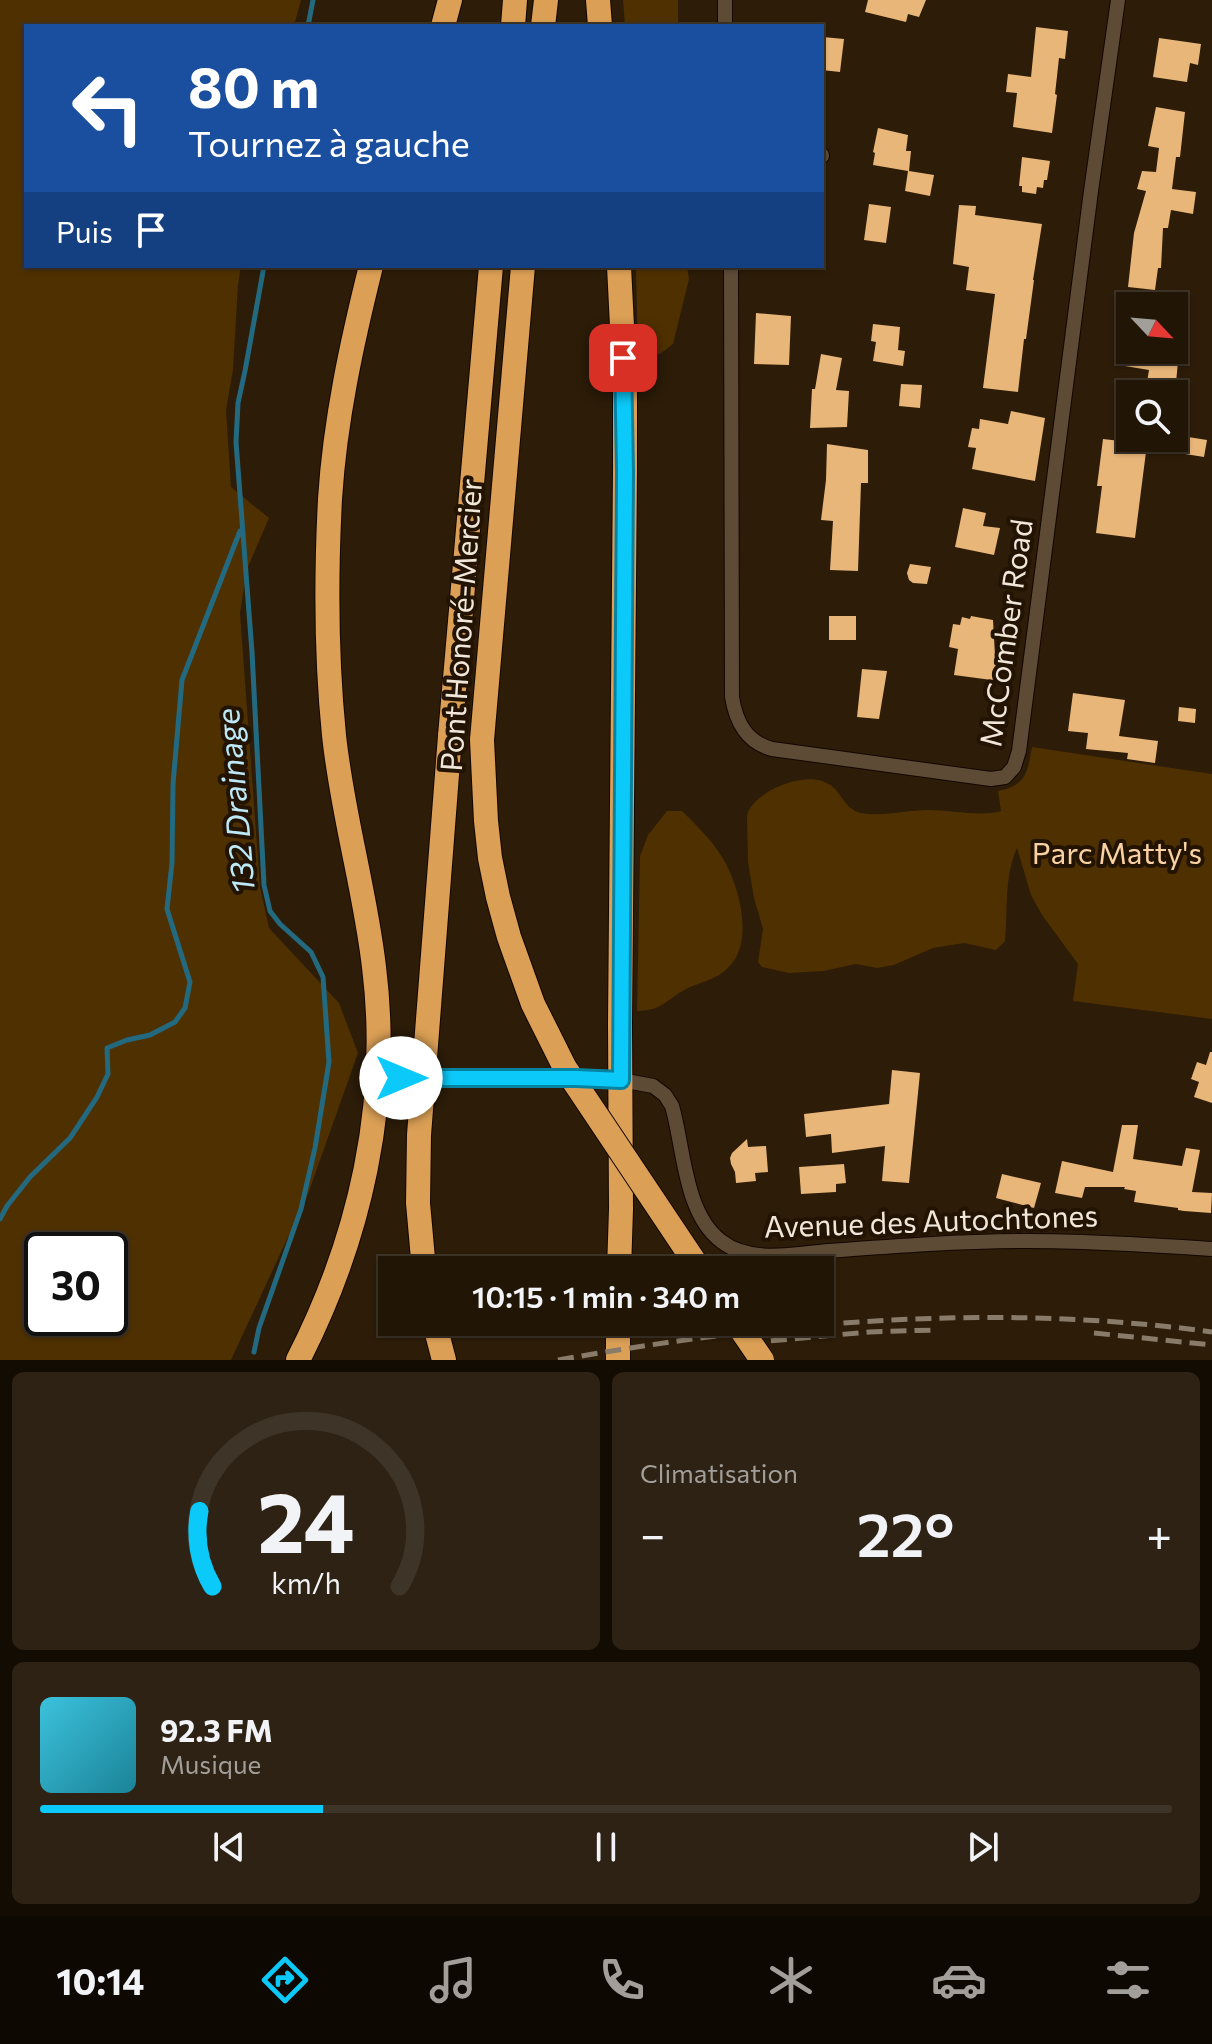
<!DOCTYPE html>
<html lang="fr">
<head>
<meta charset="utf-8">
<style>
	:root { --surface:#211506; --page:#2d2214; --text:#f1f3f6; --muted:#a29f9b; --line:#3e3428; --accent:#0bcafa }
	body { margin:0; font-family:Commissioner,sans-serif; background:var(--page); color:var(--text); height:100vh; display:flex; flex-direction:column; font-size:30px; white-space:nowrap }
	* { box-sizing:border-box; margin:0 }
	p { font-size:26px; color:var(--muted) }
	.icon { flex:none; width:44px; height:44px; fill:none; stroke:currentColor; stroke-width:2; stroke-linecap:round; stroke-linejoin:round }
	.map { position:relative; height:1360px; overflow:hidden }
	.sheet { display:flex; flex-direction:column; gap:12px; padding:12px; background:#120c03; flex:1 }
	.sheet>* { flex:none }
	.banner { position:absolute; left:24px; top:24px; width:800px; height:244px; border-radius:0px; box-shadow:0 2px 6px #0004,0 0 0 2px var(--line); background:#1a4fa0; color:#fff; overflow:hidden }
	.needle { width:52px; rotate:116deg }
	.fabs { position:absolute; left:1116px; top:292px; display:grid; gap:16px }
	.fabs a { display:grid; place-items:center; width:72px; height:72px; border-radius:0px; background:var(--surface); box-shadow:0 2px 6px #0004,0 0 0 2px var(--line); font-size:40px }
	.speed { position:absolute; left:24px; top:1232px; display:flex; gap:16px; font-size:40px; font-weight:700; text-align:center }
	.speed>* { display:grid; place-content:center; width:104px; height:104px; border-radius:50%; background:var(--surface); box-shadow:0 2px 6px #0004,0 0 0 2px var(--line); line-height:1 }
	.speed .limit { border:4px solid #111; border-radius:12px; background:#fff; color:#111 }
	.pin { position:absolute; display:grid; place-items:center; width:68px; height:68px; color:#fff; margin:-34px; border-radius:16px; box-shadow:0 4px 12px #0006 }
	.me { position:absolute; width:88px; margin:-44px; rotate:90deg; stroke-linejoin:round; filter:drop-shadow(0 0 6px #0008) }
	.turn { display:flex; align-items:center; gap:28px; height:168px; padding:0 32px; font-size:36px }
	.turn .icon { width:104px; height:104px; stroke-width:2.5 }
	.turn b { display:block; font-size:56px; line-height:68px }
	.then { display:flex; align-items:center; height:76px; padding:0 32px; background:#0003; gap:16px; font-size:30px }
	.big { font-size:60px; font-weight:600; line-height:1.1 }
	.sheet .widget { flex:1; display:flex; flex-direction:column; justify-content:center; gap:12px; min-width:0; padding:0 28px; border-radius:12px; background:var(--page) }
	.sheet .dial { align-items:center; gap:0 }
	.dial svg { height:208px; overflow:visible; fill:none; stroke:var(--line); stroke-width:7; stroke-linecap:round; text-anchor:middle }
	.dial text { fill:var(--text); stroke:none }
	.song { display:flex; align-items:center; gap:24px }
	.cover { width:96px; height:96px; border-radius:12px; background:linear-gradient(135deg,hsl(190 70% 55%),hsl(190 70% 35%)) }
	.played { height:8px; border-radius:4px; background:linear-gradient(90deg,var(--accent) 25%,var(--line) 25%) }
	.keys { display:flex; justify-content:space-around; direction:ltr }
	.heat { display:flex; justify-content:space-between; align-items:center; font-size:44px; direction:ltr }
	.sheet .tiles { flex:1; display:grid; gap:12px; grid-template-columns:1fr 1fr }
	.widget:last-child { grid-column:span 2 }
	.trip { position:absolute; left:378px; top:1256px; width:456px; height:80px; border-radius:0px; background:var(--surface); box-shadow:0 2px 6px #0004,0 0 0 2px var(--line); font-weight:600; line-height:80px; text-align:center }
	.dock { display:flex; height:128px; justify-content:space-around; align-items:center; background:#0d0802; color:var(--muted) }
	.dock .icon { width:56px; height:56px }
	.dock .selected { color:var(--accent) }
	.dock b { font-size:36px; color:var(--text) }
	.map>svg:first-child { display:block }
	.green { fill:#4f3000; fill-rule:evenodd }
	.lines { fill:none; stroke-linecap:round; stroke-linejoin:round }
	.stream { stroke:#236a81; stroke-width:5 }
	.building { fill:#e9b67a }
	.street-casing { stroke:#140600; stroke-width:16 }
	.highway-casing { stroke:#140600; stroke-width:26 }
	.street { stroke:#5d4b36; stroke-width:14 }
	.highway { stroke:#db9f55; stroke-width:24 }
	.rail { stroke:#887b6a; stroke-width:5; stroke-dasharray:16 8; stroke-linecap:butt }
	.highway-bridge-casing { stroke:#140600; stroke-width:26; stroke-linecap:butt }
	.highway-bridge { stroke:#db9f55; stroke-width:24 }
	.route-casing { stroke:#0783a2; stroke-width:20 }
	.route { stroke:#0bcafa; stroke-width:14 }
	.labels { text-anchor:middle; stroke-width:8; stroke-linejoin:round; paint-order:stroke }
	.street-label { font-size:30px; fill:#f1e6da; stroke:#221302 }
	.park-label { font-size:30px; fill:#f9d1a2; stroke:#221302 }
	.water-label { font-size:32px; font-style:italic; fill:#bce8f8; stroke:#221302 }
</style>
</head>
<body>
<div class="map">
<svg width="1212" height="1360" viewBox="0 0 1212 1360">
	<rect width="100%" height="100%" fill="#2c1c08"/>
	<path class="green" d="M0,0H301L294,26H26V266H241L238,285L233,370L226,410L231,487L269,518L247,569L240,613L260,887L269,928L339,1003L358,1053L308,1194L231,1360H0ZM42,1250H110V1318H42Z
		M623,0H678V26H625Z
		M636,266H687L689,279L673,344L660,354L638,356Z
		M1032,747L1212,774V1019L1073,1001L1078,964L1042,915L1031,895L1017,848C1004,877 1008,910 1005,941L996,950L964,943L933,948L894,965L877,968L856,964L824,971L789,973L762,967L758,962L763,929L754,898L748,862L747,816C749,805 761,796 771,790C789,781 817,772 834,788C843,797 847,810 861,813C882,817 906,810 928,810C952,810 978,817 1001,811L998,791C1027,785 1027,773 1032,747Z
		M667,811H682C697,826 711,839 722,857C738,882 753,936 733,962C719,980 705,980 686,989C667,999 662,1011 637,1011L640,856L648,835Z"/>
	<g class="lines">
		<path class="stream" d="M308,26L313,0
			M0,1219L7,1206L30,1177L70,1138L97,1097L108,1074L107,1048L127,1040L150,1035L175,1022L185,1008L190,982L167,909L172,863L173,784L182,680L240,531
			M254,1352L259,1328L301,1209L315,1148L329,1062L323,977L311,952L280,924L270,911L264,885L252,652L236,442L238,403L245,371L264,266"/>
	</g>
	<path class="building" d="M868,0H926L919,17L908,14L906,22L865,12Z
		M1036,27L1068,31L1065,59L1059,58L1055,94L1057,95L1052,133L1013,127L1017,93L1006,92L1008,74L1031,77Z
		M823,37L844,39L840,72L822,70Z
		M1159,38L1201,44L1198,65L1190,63L1187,82L1153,77Z
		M1156,107L1185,112L1180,157H1176L1172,189L1196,192L1193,214L1171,210L1168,228H1163L1161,268H1158L1155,290L1128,287L1134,233L1146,191L1137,189L1142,171L1156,172L1159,148L1148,146Z
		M878,128L908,135L906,151H911L909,171L934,175L930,196L905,191L908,171L873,165L875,153L873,152Z
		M1022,157L1050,161L1047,180H1044L1043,188L1037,187L1036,194L1022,192V186H1019Z
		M869,204L891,207L886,243L864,240Z
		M959,205L976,206L975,215L1042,224L1033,280H1034L1026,339H1024L1018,392L983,388L995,294L966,290L969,267L953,264Z
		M756,313L791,316L789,365L754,364Z
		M873,324L900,327L898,350L905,351L903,366L873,361L876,342L871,341Z
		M1128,350H1179L1175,394H1145L1149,370L1125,366Z
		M821,354L842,358L836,390L849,391L847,427L810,428L812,389H815Z
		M901,384L922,385L920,408L899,406Z
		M1011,411L1045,418L1035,481L972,469L976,448L968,447L972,428L979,429L980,419L1008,424Z
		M1182,436L1207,440L1204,457L1179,453Z
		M1103,439L1147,444L1135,538L1096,533L1102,486H1097Z
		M827,444L868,450V483H861L858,571L830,570L833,521L821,520L826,480Z
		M963,508L986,513L983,526L1000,528L994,555L955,547Z
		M910,564L931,567L927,584L913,583L909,580L907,573Z
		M829,616H856V640H829Z
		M971,616L993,620L995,656L1001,655L999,681L954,675L958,649L949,647L953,624L960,625L962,617L970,619Z
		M862,669L887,671L879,719L857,717Z
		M1073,693L1125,700L1119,736L1158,741L1155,763L1127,759L1128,753L1086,749L1088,733L1068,731Z
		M1179,707L1196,709L1195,723L1178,721Z
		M1210,1052H1212V1103L1194,1097L1199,1082L1191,1079L1197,1062L1206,1065Z
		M892,1070L920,1073L909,1183L882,1181L885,1146L832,1153L831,1134L806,1137L804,1114L889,1104Z
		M1122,1125H1138L1133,1159L1182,1166L1186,1148L1200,1150L1192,1192L1212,1193L1211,1213L1184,1211L1178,1210V1208L1134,1202L1136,1191L1124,1189L1125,1187H1085L1082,1198L1055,1193L1062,1161L1113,1172Z
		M747,1139L748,1147L766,1146L768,1172L755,1173L756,1181L736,1183L735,1172L731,1164L730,1158L732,1153Z
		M844,1164L846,1183L836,1184V1192L801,1194L799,1167Z
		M1002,1174L1041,1183L1034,1208L996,1198Z"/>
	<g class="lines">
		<defs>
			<path id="street" d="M725,0V26
				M822,155V156
				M731,266L732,697C736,722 746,742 772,749L991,779L1005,777L1014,767L1019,751L1091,191L1118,0
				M378,1079L576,1078L621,1080L653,1086L665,1095L672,1106C684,1147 684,1213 721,1241C750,1264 794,1254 828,1251C895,1246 962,1241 1029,1241C1090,1241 1151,1245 1212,1249"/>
			<path id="highway" d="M598,0L600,26
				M443,26L450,0
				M513,26L515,0
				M543,26L546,0
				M450,736L491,266
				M482,740L523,266
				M619,1270L621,1209L620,1024L625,472V387L619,266
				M434,1322L444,1360
				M298,1360C360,1239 391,1103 374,967C365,889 342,813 334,735C326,657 326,576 330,499C335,420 352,342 371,266
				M618,1360V1322"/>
		</defs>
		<use href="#street" class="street-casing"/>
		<use href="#highway" class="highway-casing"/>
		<use href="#street" class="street"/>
		<use href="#highway" class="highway"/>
		<path class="rail" d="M1094,1333L1212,1345
			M747,1343L869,1332L935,1330
			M558,1360C774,1322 993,1302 1212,1332"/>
		<defs>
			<path id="highway-bridge" d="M482,740L486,821L490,858L498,897L509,937L533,1004L565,1068L700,1270
				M424,1270L418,1203L419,1135L450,736
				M736,1322L762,1360"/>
		</defs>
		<use href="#highway-bridge" class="highway-bridge-casing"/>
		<use href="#highway-bridge" class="highway-bridge"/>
	</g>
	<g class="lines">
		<defs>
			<path id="route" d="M401,1078H576L621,1080L625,472L623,358"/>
		</defs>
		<use href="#route" class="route-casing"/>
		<use href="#route" class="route"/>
	</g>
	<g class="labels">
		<g class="street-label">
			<text transform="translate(462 625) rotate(-86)" y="10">Pont Honoré-Mercier</text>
			<text transform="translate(1007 633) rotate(-82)" y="10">McComber Road</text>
			<text transform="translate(931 1222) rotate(-2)" y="10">Avenue des Autochtones</text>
		</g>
		<g class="park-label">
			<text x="1117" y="864">Parc Matty's</text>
		</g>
		<g class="water-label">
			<text transform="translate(236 801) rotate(-95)" y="11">132 Drainage</text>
		</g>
	</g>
</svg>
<div class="fabs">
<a><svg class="needle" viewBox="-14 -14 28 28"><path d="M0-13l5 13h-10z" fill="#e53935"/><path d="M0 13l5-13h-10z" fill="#a29f9b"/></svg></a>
<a><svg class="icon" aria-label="search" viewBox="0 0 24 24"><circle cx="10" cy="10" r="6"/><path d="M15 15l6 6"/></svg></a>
</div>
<div class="speed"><div class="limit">30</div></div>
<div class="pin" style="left:623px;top:358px;background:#d93025"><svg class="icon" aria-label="arrive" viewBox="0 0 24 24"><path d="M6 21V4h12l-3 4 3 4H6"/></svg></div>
<svg class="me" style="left:401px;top:1078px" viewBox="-20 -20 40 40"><circle r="19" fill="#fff"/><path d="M0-13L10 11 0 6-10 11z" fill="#0bcafa"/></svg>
<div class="trip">10:15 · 1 min · 340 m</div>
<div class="banner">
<div class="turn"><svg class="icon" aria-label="left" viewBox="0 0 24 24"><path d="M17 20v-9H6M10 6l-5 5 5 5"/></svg><div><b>80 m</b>Tournez à gauche</div></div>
<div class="then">Puis<svg class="icon" aria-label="arrive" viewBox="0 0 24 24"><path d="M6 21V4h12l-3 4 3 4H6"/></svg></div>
</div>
</div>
<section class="sheet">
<div class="tiles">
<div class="widget dial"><svg viewBox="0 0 100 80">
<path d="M14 69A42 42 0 1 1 86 69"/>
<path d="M14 69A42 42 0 0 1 9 40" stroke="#0bcafa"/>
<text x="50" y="56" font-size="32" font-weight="700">24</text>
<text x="50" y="72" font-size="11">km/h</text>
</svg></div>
<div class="widget"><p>Climatisation</p>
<div class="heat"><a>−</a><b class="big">22°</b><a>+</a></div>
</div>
<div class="widget">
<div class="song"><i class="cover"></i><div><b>92.3 FM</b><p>Musique</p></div></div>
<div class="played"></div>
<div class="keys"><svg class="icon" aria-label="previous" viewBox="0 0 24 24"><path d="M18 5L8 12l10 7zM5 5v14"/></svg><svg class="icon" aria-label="pause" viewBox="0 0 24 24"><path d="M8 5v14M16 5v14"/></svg><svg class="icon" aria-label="next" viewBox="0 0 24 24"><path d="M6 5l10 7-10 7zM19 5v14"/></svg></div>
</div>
</div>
</section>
<nav class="dock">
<b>10:14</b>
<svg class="icon selected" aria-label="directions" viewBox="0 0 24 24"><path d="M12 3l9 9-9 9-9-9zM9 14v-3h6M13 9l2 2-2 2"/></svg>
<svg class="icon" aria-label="music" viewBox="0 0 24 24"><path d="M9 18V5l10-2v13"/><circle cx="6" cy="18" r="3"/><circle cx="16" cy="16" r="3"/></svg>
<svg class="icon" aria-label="phone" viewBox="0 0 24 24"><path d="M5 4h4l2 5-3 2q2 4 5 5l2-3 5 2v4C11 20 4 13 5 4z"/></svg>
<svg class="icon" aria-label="climate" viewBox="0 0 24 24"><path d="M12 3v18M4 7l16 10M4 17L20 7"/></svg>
<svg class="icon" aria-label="car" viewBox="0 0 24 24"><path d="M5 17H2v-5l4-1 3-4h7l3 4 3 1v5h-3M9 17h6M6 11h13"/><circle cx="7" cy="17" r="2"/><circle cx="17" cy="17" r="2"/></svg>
<svg class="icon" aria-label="filters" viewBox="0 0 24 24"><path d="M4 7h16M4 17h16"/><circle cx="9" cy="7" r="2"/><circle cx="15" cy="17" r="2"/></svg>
</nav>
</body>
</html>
